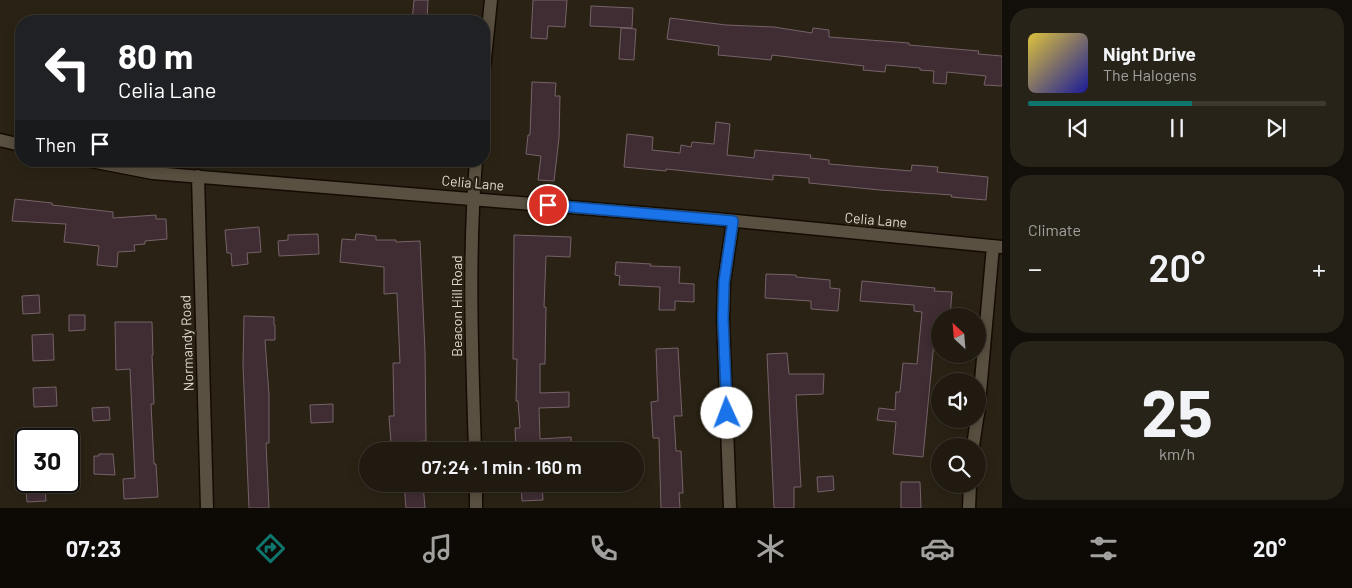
<!DOCTYPE html>
<html lang="en">
<head>
<meta charset="utf-8">
<style>
	:root { --surface:#201a10; --page:#282319; --text:#f1f3f6; --muted:#a2a19f; --line:#3d3830; --accent:#0f766e }
	body { margin:0; font-family:Barlow,sans-serif; background:var(--page); color:var(--text); height:100vh; display:flex; flex-direction:column; font-size:19px; white-space:nowrap }
	* { box-sizing:border-box; margin:0 }
	p { font-size:16px; color:var(--muted) }
	.icon { flex:none; width:28px; height:28px; fill:none; stroke:currentColor; stroke-width:2; stroke-linecap:round; stroke-linejoin:round }
	.map { position:relative; flex:1; overflow:hidden }
	.sheet { display:flex; flex-direction:column; gap:8px; padding:8px; background:#120e09; width:350px }
	.sheet>* { flex:none }
	.hud { position:absolute; left:15px; top:15px; width:475px; height:152px; border-radius:20px; box-shadow:0 2px 12px #0003,0 0 0 1px var(--line); background:#202124; color:#fff; overflow:hidden }
	.needle { width:32px; rotate:334deg }
	.buttons { position:absolute; left:931px; top:308px; display:grid; gap:10px }
	.buttons a { display:grid; place-items:center; width:55px; height:55px; border-radius:50%; background:var(--surface); box-shadow:0 2px 12px #0003,0 0 0 1px var(--line); font-size:25px }
	.speed { position:absolute; left:15px; top:428px; display:flex; gap:10px; font-size:25px; font-weight:700; text-align:center }
	.speed>* { display:grid; place-content:center; width:65px; height:65px; border-radius:50%; background:var(--surface); box-shadow:0 2px 12px #0003,0 0 0 1px var(--line); line-height:1 }
	.speed .limit { border:2px solid #111; border-radius:8px; background:#fff; color:#111 }
	.pin { position:absolute; display:grid; place-items:center; width:42px; height:42px; color:#fff; margin:-21px; border:2px solid #fff; border-radius:50%; box-shadow:0 1px 5px #0007 }
	.me { position:absolute; width:55px; margin:-28px; rotate:358deg; stroke-linejoin:round; filter:drop-shadow(0 0 4px #0008) }
	.turn { display:flex; align-items:center; gap:18px; height:105px; padding:0 20px; font-size:22px }
	.turn .icon { width:65px; height:65px; stroke-width:2.5 }
	.turn b { display:block; font-size:35px; line-height:42px }
	.then { display:flex; align-items:center; height:48px; padding:0 20px; background:#0003; gap:10px; font-size:19px }
	.big { font-size:38px; font-weight:600; line-height:1.1 }
	.sheet .tile { flex:1; display:flex; flex-direction:column; justify-content:center; gap:8px; min-width:0; padding:0 18px; border-radius:20px; background:var(--page) }
	.sheet .dial { align-items:center; gap:0 }
	.dial b { font-size:65px; line-height:1 }
	.song { display:flex; align-items:center; gap:15px }
	.cover { width:60px; height:60px; border-radius:8px; background:linear-gradient(135deg,hsl(50 70% 55%),hsl(240 70% 35%)) }
	.played { height:5px; border-radius:2px; background:linear-gradient(90deg,var(--accent) 55%,var(--line) 55%) }
	.keys { display:flex; justify-content:space-around; direction:ltr }
	.heat { display:flex; justify-content:space-between; align-items:center; font-size:28px; direction:ltr }
	.trip { position:absolute; left:359px; top:442px; width:285px; height:50px; border-radius:25px; background:var(--surface); box-shadow:0 2px 12px #0003,0 0 0 1px var(--line); font-weight:600; line-height:50px; text-align:center }
	.menu { display:flex; height:80px; justify-content:space-around; align-items:center; background:#0d0a06; color:var(--muted) }
	.menu .icon { width:35px; height:35px }
	.menu .current { color:var(--accent) }
	.menu b { font-size:22px; color:var(--text) }
	main { display:flex; flex:1; min-height:0 }
	.map>svg:first-child { display:block }
	.building { fill:#3f2d33; stroke:#766268 }
	.lines { fill:none; stroke-linecap:round; stroke-linejoin:round }
	.minor-casing { stroke:#130c02; stroke-width:15 }
	.minor { stroke:#595041; stroke-width:12 }
	.route-casing { stroke:#114b97; stroke-width:12 }
	.route { stroke:#1a73e8; stroke-width:9 }
	.labels { text-anchor:middle; stroke-width:5; stroke-linejoin:round; paint-order:stroke }
	.street-label { font-size:14px; fill:#dfdad1; stroke:#2a2315 }
</style>
</head>
<body>
<main>
<div class="map">
<svg width="1002" height="508" viewBox="0 0 1002 508">
	<rect width="100%" height="100%" fill="#2a2315"/>
	<path class="building" d="M414,0H428L427,21H412Z
		M533,0H567L565,27L548,26L547,39L531,38Z
		M591,6L633,8L632,28L590,26Z
		M670,18L726,25L774,27L812,33L813,28L829,30V37L909,43V45L979,51L978,54L1002,56V86L984,85L986,76L947,72L946,84L933,83L934,71L920,70V68L886,65L885,72L863,70L864,66L772,55L771,60L718,55L719,46L667,39Z
		M621,28L636,29L634,60L619,59Z
		M532,82L556,83L555,96H560L559,138L554,181L538,180L541,156L526,154L528,135H530Z
		M716,122L730,124L727,155L754,158L755,150L811,155L810,158L829,160V164L911,171L912,165L938,167L937,172L988,177L986,200L951,197L952,195L880,190L809,183V178L773,175V180L666,169V171L624,167L627,134L653,137L652,150L680,153L681,145L691,147L692,142L714,144Z
		M15,199L52,203V205L113,212V218L156,215V219H166L167,239L145,241V244L134,245L135,251L118,252L117,267L97,265L99,246L64,242L66,224L12,221Z
		M259,227L261,252L247,253L248,264L232,266L231,253H227L225,230Z
		M318,234L319,254L279,256L278,241L288,240V235Z
		M356,234L376,236V240H396V242L420,241L425,351L426,441L391,443L389,416H394L393,363H400L397,293L384,294V267L340,262L342,239L355,240Z
		M514,235L571,237L570,257L546,256L544,307H546L545,364H540V393L569,392V407L539,408L540,439L571,437L572,451H516L515,428H520L518,401H516L517,359H513Z
		M616,262L651,264L650,266L680,267L679,283L694,284V302L675,301V310H659L660,287L619,285L620,276L615,275Z
		M766,274L796,275V277L830,280V288L840,289L838,311L811,309V301L765,298Z
		M862,281L935,288L934,291L952,292L950,316H940V343L934,342L923,457L893,454L896,422L877,420L879,408L895,410L896,392H900L903,363L917,364L922,312L914,311V305L860,301Z
		M39,295L40,313L23,314L22,296Z
		M69,315H85V330L69,331Z
		M244,316L274,317V325H275V340H265L269,395V443H266L269,508H249L243,365Z
		M115,322H152L153,355H152L154,404H151L154,464H156L158,497L124,499L123,479L135,478L130,369L116,370Z
		M53,334L54,360L33,361L32,335Z
		M678,348L682,416H674L676,451H681L683,493H679L680,508H661L659,438H653L651,402L658,401L656,349Z
		M787,353L789,374H824L823,394L796,395L801,487H794V508H774L767,354Z
		M56,387L57,406L34,407L33,388Z
		M333,404V422L311,423L310,405Z
		M109,407L110,420L93,421L92,408Z
		M99,454H113L115,475L94,474V456H99Z
		M833,476L834,490L818,492L817,477Z
		M901,482H920L921,508H901Z
		M404,484H423L425,508H406Z
		M521,484H542L543,500L522,501Z
		M45,487L46,501L27,502L26,489Z"/>
	<g class="lines">
		<defs>
			<path id="minor" d="M484,68L491,0
				M0,140L21,145
				M91,161L153,173L716,219L1002,247
				M198,176L207,508
				M978,415L993,246
				M973,446L977,419
				M475,451C472,355 468,258 476,161
				M476,484V508
				M730,508L723,319L724,282L733,221
				M969,508L970,484"/>
		</defs>
		<use href="#minor" class="minor-casing"/>
		<use href="#minor" class="minor"/>
	</g>
	<g class="lines">
		<defs>
			<path id="route" d="M548,205L733,221L724,282L723,319L727,413"/>
		</defs>
		<use href="#route" class="route-casing"/>
		<use href="#route" class="route"/>
	</g>
	<g class="labels">
		<g class="street-label">
			<text transform="translate(473 183) rotate(5)" y="5">Celia Lane</text>
			<text transform="translate(876 220) rotate(5)" y="5">Celia Lane</text>
			<text transform="translate(457 306) rotate(-90)" y="5">Beacon Hill Road</text>
			<text transform="translate(187 343) rotate(-92)" y="5">Normandy Road</text>
		</g>
	</g>
</svg>
<div class="buttons">
<a><svg class="needle" viewBox="-14 -14 28 28"><path d="M0-13l5 13h-10z" fill="#e53935"/><path d="M0 13l5-13h-10z" fill="#a2a19f"/></svg></a>
<a><svg class="icon" aria-label="sound" viewBox="0 0 24 24"><path d="M4 9h4l5-4v14l-5-4H4zM17 9q2 3 0 6"/></svg></a>
<a><svg class="icon" aria-label="search" viewBox="0 0 24 24"><circle cx="10" cy="10" r="6"/><path d="M15 15l6 6"/></svg></a>
</div>
<div class="speed"><div class="limit">30</div></div>
<div class="pin" style="left:548px;top:205px;background:#d93025"><svg class="icon" aria-label="arrive" viewBox="0 0 24 24"><path d="M6 21V4h12l-3 4 3 4H6"/></svg></div>
<svg class="me" style="left:727px;top:413px" viewBox="-20 -20 40 40"><circle r="19" fill="#fff"/><path d="M0-13L10 11 0 6-10 11z" fill="#1a73e8"/></svg>
<div class="trip">07:24 · 1 min · 160 m</div>
<div class="hud">
<div class="turn"><svg class="icon" aria-label="left" viewBox="0 0 24 24"><path d="M17 20v-9H6M10 6l-5 5 5 5"/></svg><div><b>80 m</b>Celia Lane</div></div>
<div class="then">Then<svg class="icon" aria-label="arrive" viewBox="0 0 24 24"><path d="M6 21V4h12l-3 4 3 4H6"/></svg></div>
</div>
</div>
<section class="sheet">
<div class="tile">
<div class="song"><i class="cover"></i><div><b>Night Drive</b><p>The Halogens</p></div></div>
<div class="played"></div>
<div class="keys"><svg class="icon" aria-label="previous" viewBox="0 0 24 24"><path d="M18 5L8 12l10 7zM5 5v14"/></svg><svg class="icon" aria-label="pause" viewBox="0 0 24 24"><path d="M8 5v14M16 5v14"/></svg><svg class="icon" aria-label="next" viewBox="0 0 24 24"><path d="M6 5l10 7-10 7zM19 5v14"/></svg></div>
</div>
<div class="tile"><p>Climate</p>
<div class="heat"><a>−</a><b class="big">20°</b><a>+</a></div>
</div>
<div class="tile dial"><b>25</b><p>km/h</p></div>
</section>
</main>
<nav class="menu">
<b>07:23</b>
<svg class="icon current" aria-label="directions" viewBox="0 0 24 24"><path d="M12 3l9 9-9 9-9-9zM9 14v-3h6M13 9l2 2-2 2"/></svg>
<svg class="icon" aria-label="music" viewBox="0 0 24 24"><path d="M9 18V5l10-2v13"/><circle cx="6" cy="18" r="3"/><circle cx="16" cy="16" r="3"/></svg>
<svg class="icon" aria-label="phone" viewBox="0 0 24 24"><path d="M5 4h4l2 5-3 2q2 4 5 5l2-3 5 2v4C11 20 4 13 5 4z"/></svg>
<svg class="icon" aria-label="climate" viewBox="0 0 24 24"><path d="M12 3v18M4 7l16 10M4 17L20 7"/></svg>
<svg class="icon" aria-label="car" viewBox="0 0 24 24"><path d="M5 17H2v-5l4-1 3-4h7l3 4 3 1v5h-3M9 17h6M6 11h13"/><circle cx="7" cy="17" r="2"/><circle cx="17" cy="17" r="2"/></svg>
<svg class="icon" aria-label="filters" viewBox="0 0 24 24"><path d="M4 7h16M4 17h16"/><circle cx="9" cy="7" r="2"/><circle cx="15" cy="17" r="2"/></svg>
<b>20°</b>
</nav>
</body>
</html>
